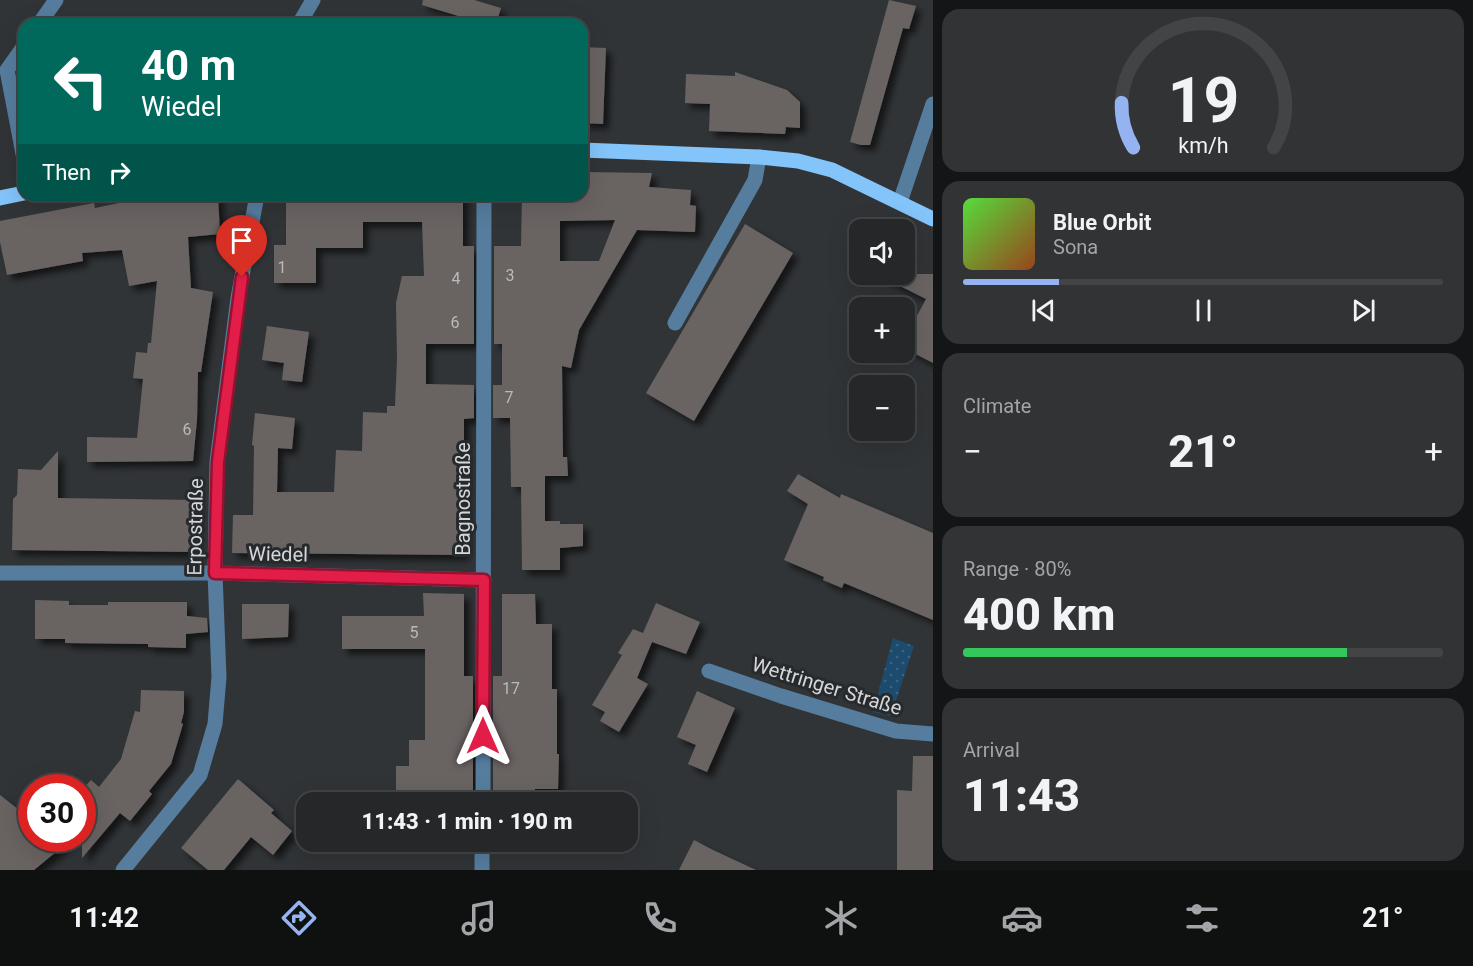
<!DOCTYPE html>
<html lang="en">
<head>
<meta charset="utf-8">
<style>
	:root { --surface:#252729; --page:#313335; --text:#f1f3f6; --muted:#a3a5a8; --line:#424446; --accent:#95b2f1 }
	body { margin:0; font-family:Roboto,sans-serif; background:var(--page); color:var(--text); height:100vh; display:flex; flex-direction:column; font-size:22px; white-space:nowrap }
	* { box-sizing:border-box; margin:0 }
	p { font-size:20px; color:var(--muted) }
	.icon { flex:none; width:33px; height:33px; fill:none; stroke:currentColor; stroke-width:2; stroke-linecap:round; stroke-linejoin:round }
	.map { position:relative; flex:1; overflow:hidden }
	.sheet { display:flex; flex-direction:column; gap:9px; padding:9px; background:#141517; width:540px }
	.sheet>* { flex:none }
	.guide { position:absolute; left:18px; top:18px; width:570px; height:183px; border-radius:18px; box-shadow:0 6px 24px #0002,0 0 0 2px var(--line); background:#00695c; color:#fff; overflow:hidden }
	.controls { position:absolute; left:849px; top:219px; display:grid; gap:12px }
	.controls a { display:grid; place-items:center; width:66px; height:66px; border-radius:12px; background:var(--surface); box-shadow:0 6px 24px #0002,0 0 0 2px var(--line); font-size:30px }
	.speed { position:absolute; left:18px; top:774px; display:flex; gap:12px; font-size:30px; font-weight:700; text-align:center }
	.speed>* { display:grid; place-content:center; width:78px; height:78px; border-radius:50%; background:var(--surface); box-shadow:0 6px 24px #0002,0 0 0 2px var(--line); line-height:1 }
	.speed .limit { border:9px solid #d22; background:#fff; color:#111 }
	.pin { position:absolute; display:grid; place-items:center; width:51px; height:51px; color:#fff; margin:-62px -26px; border-radius:50% 50% 50% 0; rotate:-45deg; box-shadow:0 0 6px #0007 }
	.pin .icon { rotate:45deg }
	.me { position:absolute; width:66px; margin:-33px; rotate:0deg; stroke-linejoin:round; filter:drop-shadow(0 0 4px #0008) }
	.turn { display:flex; align-items:center; gap:21px; height:126px; padding:0 24px; font-size:27px }
	.turn .icon { width:78px; height:78px; stroke-width:2.5 }
	.turn b { display:block; font-size:42px; line-height:51px }
	.then { display:flex; align-items:center; height:57px; padding:0 24px; background:#0003; gap:12px; font-size:22px }
	.big { font-size:45px; font-weight:800; line-height:1.1 }
	.sheet .card { flex:1; display:flex; flex-direction:column; justify-content:center; gap:9px; min-width:0; padding:0 21px; border-radius:18px; background:var(--page) }
	.sheet .dial { align-items:center; gap:0 }
	.dial svg { height:156px; overflow:visible; fill:none; stroke:var(--line); stroke-width:7; stroke-linecap:round; text-anchor:middle }
	.dial text { fill:var(--text); stroke:none }
	.song { display:flex; align-items:center; gap:18px }
	.cover { width:72px; height:72px; border-radius:9px; background:linear-gradient(135deg,hsl(110 70% 55%),hsl(20 70% 35%)) }
	.played { height:6px; border-radius:3px; background:linear-gradient(90deg,var(--accent) 20%,var(--line) 20%) }
	.keys { display:flex; justify-content:space-around; direction:ltr }
	.heat { display:flex; justify-content:space-between; align-items:center; font-size:33px; direction:ltr }
	.charge { height:9px; border-radius:4px; background:linear-gradient(90deg,#34c759 80%,var(--line) 0) }
	.trip { position:absolute; left:296px; top:792px; width:342px; height:60px; border-radius:18px; background:var(--surface); box-shadow:0 6px 24px #0002,0 0 0 2px var(--line); font-weight:800; line-height:60px; text-align:center }
	.menu { display:flex; height:96px; justify-content:space-around; align-items:center; background:#0f1010; color:var(--muted) }
	.menu .icon { width:42px; height:42px }
	.menu .current { color:var(--accent) }
	.menu b { font-size:27px; color:var(--text) }
	main { display:flex; flex:1; min-height:0 }
	.map>svg:first-child { display:block }
	.grass { fill:url(#grass-dots) }
	.building { fill:#696462; fill-rule:evenodd; filter:url(#shadow) }
	.lines { fill:none; stroke-linecap:round; stroke-linejoin:round }
	.minor { stroke:#567d9e; stroke-width:15 }
	.major { stroke:#83c4fa; stroke-width:15 }
	.route-casing { stroke:#92132f; stroke-width:15 }
	.route { stroke:#e11d48; stroke-width:10 }
	.labels { text-anchor:middle; stroke-width:6; stroke-linejoin:round; paint-order:stroke }
	.number-label { font-size:16px; fill:#bababb }
	.street-label { font-size:20px; fill:#d5d7d9; stroke:#272a2d }
</style>
</head>
<body>
<main>
<div class="map">
<svg width="933" height="870" viewBox="0 0 933 870">
	<defs>
		<pattern id="grass-dots" width="8" height="8" patternUnits="userSpaceOnUse" patternTransform="scale(1.5)"><rect width="8" height="8" fill="#1c4b6e"/><path d="M2 2h.1M6 6h.1" fill="none" stroke="#3c6482" stroke-width="1.8" stroke-linecap="round"/></pattern>
		<filter id="shadow"><feDropShadow dx="5.5" dy="5.5" stdDeviation="3" flood-color="#0009"/></filter>
	</defs>
	<rect width="100%" height="100%" fill="#313437"/>
	<path class="grass" d="M893,638L914,646L891,716L873,712Z"/>
	<path class="building" d="M423,0H474L501,8L496,24H485L422,5Z
		M889,0L916,6L909,29L903,28L870,145H861L850,142Z
		M582,47L606,48L603,124L582,123Z
		M735,72L787,90L800,102V128L786,127L785,134L709,131L710,104L685,103L686,74L735,76Z
		M582,172L652,173L649,187L691,190L690,205L696,206L695,232L637,230L579,330L571,368L562,366L563,457H567L568,476H545V521H560V524H583V546L560,548V570H522L521,487H511L510,418H493V385H502V344H494V246H521L522,195H582ZM615,220L599,261H560V221Z
		M158,195H218L220,234L188,237L191,288L213,292L201,372H198L197,420L193,461L87,462V437L137,438L143,379L133,378L136,352L147,353L148,343H151L157,281L129,286L122,250L82,253L83,261L7,275L0,242V221L94,203L95,208Z
		M286,195H463V246H474V344H426V384L474,385V418L464,419V555L232,553L233,515H253L254,446L252,445L255,413L295,418L292,449L278,448L277,492H334L336,450L362,451L363,412L387,413V406H395L397,359L396,303L402,276H424L422,222H363V248H316V283H274V245H286Z
		M745,224L793,253L694,421L646,393Z
		M876,274H933V363L904,348V340L926,299Z
		M267,326L309,332L302,382L282,380L284,363L262,360Z
		M58,451V498L195,500L194,552L12,550L13,499L17,495L18,469L41,470Z
		M798,474L840,498L841,494L933,533V620L844,583L842,588L823,580L824,577L810,571L784,560L808,504L787,491Z
		M423,593L464,594V676H473V799H465V802H425V796H396V766H409V740H425V649H342V616H424Z
		M502,594H535L536,624H552V689H557V754H559L558,789H535V799H493V676H502Z
		M35,600L69,601V605H108V602H187V616L207,618L208,632L186,634V648L148,647V644L65,643V639H35Z
		M656,603L700,622L686,654L652,642L637,678L648,684L619,732L600,721L605,712L592,705L622,655L618,653L633,629L643,633Z
		M242,604H289L288,637L242,639Z
		M141,690L184,691V712L181,723L183,724L171,764L149,791L152,794L130,821L120,813L82,858V790L91,780L99,787L121,759L135,711L140,712Z
		M697,691L735,708L707,772L688,764L696,745L677,737Z
		M913,756H933V870H897V790L912,791Z
		M238,779L274,810L271,813L292,831L273,855L251,837L224,870H208L181,848Z
		M0,795L32,820V838H73L34,870H0Z
		M694,840L713,850L756,870H679Z"/>
	<g class="lines">
		<path class="minor" d="M39,24L56,0
			M299,24L313,0
			M24,46L7,70L24,159
			M900,202L933,104
			M675,323L755,180L759,157
			M0,573H215L484,580
			M709,671L781,696L896,731L933,734
			M483,802L484,195
			M123,870L200,775L215,724L219,677L215,573L217,462L238,298L257,195
			M482,870V842"/>
		<path class="major" d="M582,150L759,157L798,161L832,170L933,219
			M0,198L24,193"/>
	</g>
	<g class="lines">
		<defs>
			<path id="route" d="M242,277L218,462L215,573L484,580L483,736"/>
		</defs>
		<use href="#route" class="route-casing"/>
		<use href="#route" class="route"/>
	</g>
	<g class="labels">
		<g class="number-label">
			<text x="282" y="273">1</text>
			<text x="510" y="281">3</text>
			<text x="456" y="284">4</text>
			<text x="455" y="328">6</text>
			<text x="509" y="403">7</text>
			<text x="187" y="435">6</text>
			<text x="414" y="638">5</text>
			<text x="511" y="694">17</text>
		</g>
		<g class="street-label">
			<text transform="translate(463 499) rotate(-90)" y="7">Bagnostraße</text>
			<text transform="translate(195 527) rotate(-89)" y="7">Erpostraße</text>
			<text transform="translate(278 554) rotate(1)" y="7">Wiedel</text>
			<text transform="translate(827 686) rotate(17)" y="7">Wettringer Straße</text>
		</g>
	</g>
</svg>
<div class="controls">
<a><svg class="icon" aria-label="sound" viewBox="0 0 24 24"><path d="M4 9h4l5-4v14l-5-4H4zM17 9q2 3 0 6"/></svg></a>
<a>+</a>
<a>−</a>
</div>
<div class="speed"><div class="limit">30</div></div>
<div class="pin" style="left:242px;top:277px;background:#d93025"><svg class="icon" aria-label="arrive" viewBox="0 0 24 24"><path d="M6 21V4h12l-3 4 3 4H6"/></svg></div>
<svg class="me" style="left:483px;top:736px" viewBox="-20 -20 40 40"><path d="M0-17L14 15 0 8-14 15z" fill="#e11d48" stroke="#fff" stroke-width="4"/></svg>
<div class="trip">11:43 · 1 min · 190 m</div>
<div class="guide">
<div class="turn"><svg class="icon" aria-label="left" viewBox="0 0 24 24"><path d="M17 20v-9H6M10 6l-5 5 5 5"/></svg><div><b>40 m</b>Wiedel</div></div>
<div class="then">Then<svg class="icon" aria-label="right" viewBox="0 0 24 24"><path d="M7 20v-9h11M14 6l5 5-5 5"/></svg></div>
</div>
</div>
<section class="sheet">
<div class="card dial"><svg viewBox="0 0 100 80">
<path d="M14 69A42 42 0 1 1 86 69"/>
<path d="M14 69A42 42 0 0 1 8 46" stroke="#95b2f1"/>
<text x="50" y="56" font-size="32" font-weight="700">19</text>
<text x="50" y="72" font-size="11">km/h</text>
</svg></div>
<div class="card">
<div class="song"><i class="cover"></i><div><b>Blue Orbit</b><p>Sona</p></div></div>
<div class="played"></div>
<div class="keys"><svg class="icon" aria-label="previous" viewBox="0 0 24 24"><path d="M18 5L8 12l10 7zM5 5v14"/></svg><svg class="icon" aria-label="pause" viewBox="0 0 24 24"><path d="M8 5v14M16 5v14"/></svg><svg class="icon" aria-label="next" viewBox="0 0 24 24"><path d="M6 5l10 7-10 7zM19 5v14"/></svg></div>
</div>
<div class="card"><p>Climate</p>
<div class="heat"><a>−</a><b class="big">21°</b><a>+</a></div>
</div>
<div class="card"><p>Range · 80%</p><b class="big">400 km</b><div class="charge"></div></div>
<div class="card"><p>Arrival</p><b class="big">11:43</b></div>
</section>
</main>
<nav class="menu">
<b>11:42</b>
<svg class="icon current" aria-label="directions" viewBox="0 0 24 24"><path d="M12 3l9 9-9 9-9-9zM9 14v-3h6M13 9l2 2-2 2"/></svg>
<svg class="icon" aria-label="music" viewBox="0 0 24 24"><path d="M9 18V5l10-2v13"/><circle cx="6" cy="18" r="3"/><circle cx="16" cy="16" r="3"/></svg>
<svg class="icon" aria-label="phone" viewBox="0 0 24 24"><path d="M5 4h4l2 5-3 2q2 4 5 5l2-3 5 2v4C11 20 4 13 5 4z"/></svg>
<svg class="icon" aria-label="climate" viewBox="0 0 24 24"><path d="M12 3v18M4 7l16 10M4 17L20 7"/></svg>
<svg class="icon" aria-label="car" viewBox="0 0 24 24"><path d="M5 17H2v-5l4-1 3-4h7l3 4 3 1v5h-3M9 17h6M6 11h13"/><circle cx="7" cy="17" r="2"/><circle cx="17" cy="17" r="2"/></svg>
<svg class="icon" aria-label="filters" viewBox="0 0 24 24"><path d="M4 7h16M4 17h16"/><circle cx="9" cy="7" r="2"/><circle cx="15" cy="17" r="2"/></svg>
<b>21°</b>
</nav>
</body>
</html>
